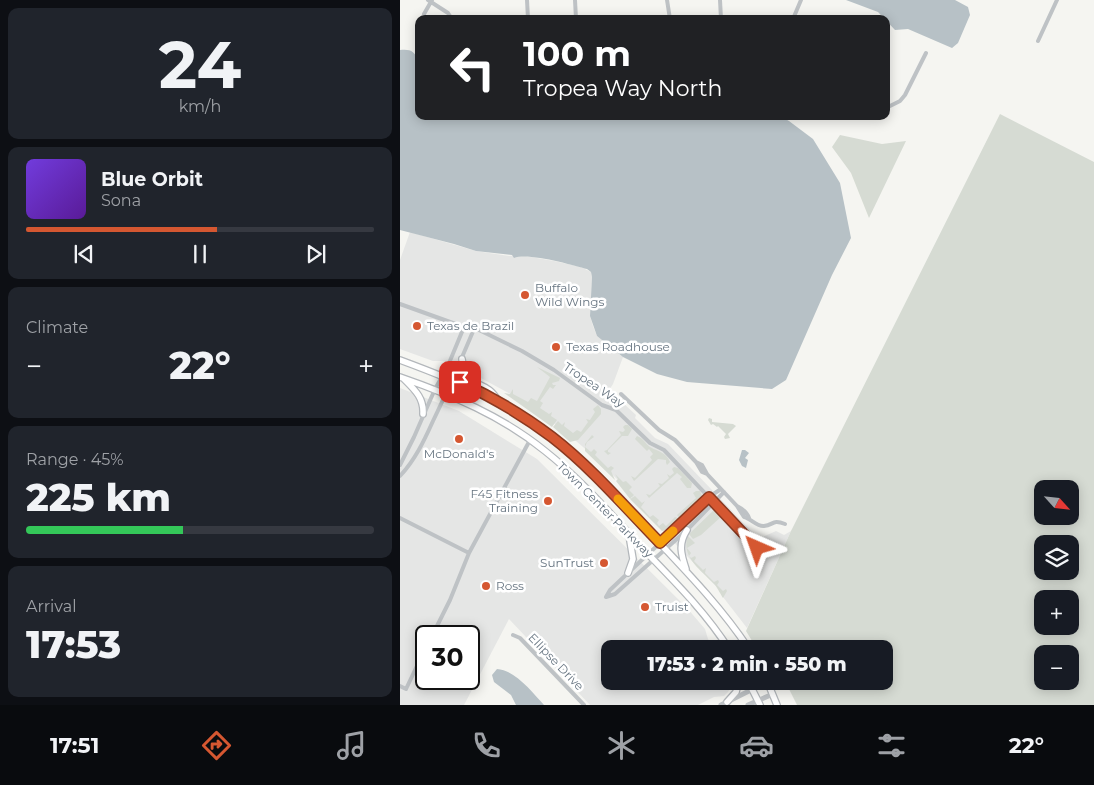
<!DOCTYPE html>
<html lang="en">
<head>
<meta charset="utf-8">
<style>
	:root { --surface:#171b24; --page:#20242c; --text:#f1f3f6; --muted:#9ea1a6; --line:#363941; --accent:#d55731 }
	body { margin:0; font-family:Montserrat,sans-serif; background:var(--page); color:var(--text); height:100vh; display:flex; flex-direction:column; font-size:19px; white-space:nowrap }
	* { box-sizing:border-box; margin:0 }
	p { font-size:16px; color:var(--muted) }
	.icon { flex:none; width:28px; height:28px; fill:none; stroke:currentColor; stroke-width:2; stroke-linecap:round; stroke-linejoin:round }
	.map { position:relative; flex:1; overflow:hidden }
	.side { display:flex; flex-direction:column; gap:8px; padding:8px; background:#0d0f14; width:400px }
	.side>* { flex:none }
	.banner { position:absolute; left:15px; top:15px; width:475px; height:105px; border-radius:10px; box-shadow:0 2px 12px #0003; background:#202124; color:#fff; overflow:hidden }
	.needle { width:32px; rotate:117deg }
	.buttons { position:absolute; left:634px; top:480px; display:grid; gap:10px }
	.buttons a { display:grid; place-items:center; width:45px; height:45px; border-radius:10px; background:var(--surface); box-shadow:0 2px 12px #0003; font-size:25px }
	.speed { position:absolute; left:15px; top:625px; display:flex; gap:10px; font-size:25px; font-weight:700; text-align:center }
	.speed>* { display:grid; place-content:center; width:65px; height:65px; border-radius:50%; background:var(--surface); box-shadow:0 2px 12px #0003; line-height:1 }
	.speed .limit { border:2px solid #111; border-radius:8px; background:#fff; color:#111 }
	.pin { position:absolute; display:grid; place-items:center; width:42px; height:42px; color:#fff; margin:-21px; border-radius:10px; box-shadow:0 2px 8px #0006 }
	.me { position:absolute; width:55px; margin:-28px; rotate:317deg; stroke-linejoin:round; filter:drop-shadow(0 0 4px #0008) }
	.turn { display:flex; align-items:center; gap:18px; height:105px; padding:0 25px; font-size:22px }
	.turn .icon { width:65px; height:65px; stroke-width:2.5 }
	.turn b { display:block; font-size:35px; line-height:42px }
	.big { font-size:38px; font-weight:800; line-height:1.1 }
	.side .widget { flex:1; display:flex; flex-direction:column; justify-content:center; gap:8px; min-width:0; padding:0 18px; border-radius:10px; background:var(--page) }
	.side .dial { align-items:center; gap:0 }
	.dial b { font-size:65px; line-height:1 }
	.song { display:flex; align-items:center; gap:15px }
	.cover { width:60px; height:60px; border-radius:8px; background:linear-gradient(135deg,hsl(260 70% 55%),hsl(270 70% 35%)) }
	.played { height:5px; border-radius:2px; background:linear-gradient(90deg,var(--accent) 55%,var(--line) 55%) }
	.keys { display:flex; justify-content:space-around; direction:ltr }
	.heat { display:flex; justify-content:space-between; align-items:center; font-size:28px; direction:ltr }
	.charge { height:8px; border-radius:4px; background:linear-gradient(90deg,#34c759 45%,var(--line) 0) }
	.trip { position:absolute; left:201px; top:640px; width:292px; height:50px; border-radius:10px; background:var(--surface); box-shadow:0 2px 12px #0003; font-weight:800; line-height:50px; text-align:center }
	.tabs { display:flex; height:80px; justify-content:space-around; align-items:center; background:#090b0e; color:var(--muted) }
	.tabs .icon { width:35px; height:35px }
	.tabs .active { color:var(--accent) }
	.tabs b { font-size:22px; color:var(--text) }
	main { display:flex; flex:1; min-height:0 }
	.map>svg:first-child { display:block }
	.built { fill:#e5e6e5; fill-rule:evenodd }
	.green { fill:#d6dbd3; fill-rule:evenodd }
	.water { fill:#b7c1c6 }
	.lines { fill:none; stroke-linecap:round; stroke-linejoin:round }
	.secondary-casing { stroke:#b3b7bb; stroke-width:8 }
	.minor { stroke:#bec2c5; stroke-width:4 }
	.tertiary { stroke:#bec2c5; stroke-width:5 }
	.secondary { stroke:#fff; stroke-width:5.5 }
	.route-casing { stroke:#8a3920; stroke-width:12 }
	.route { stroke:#d55731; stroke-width:9 }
	.slow { stroke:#f59e0b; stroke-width:9 }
	.poi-dot { fill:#d55731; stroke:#fff; stroke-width:2 }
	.labels { text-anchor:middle; stroke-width:5; stroke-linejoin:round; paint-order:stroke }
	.poi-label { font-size:12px; fill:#667480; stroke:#fff; text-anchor:start }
	.street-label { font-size:12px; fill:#667480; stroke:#fff }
</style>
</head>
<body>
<main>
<section class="side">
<div class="widget dial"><b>24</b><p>km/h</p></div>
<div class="widget">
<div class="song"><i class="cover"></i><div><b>Blue Orbit</b><p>Sona</p></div></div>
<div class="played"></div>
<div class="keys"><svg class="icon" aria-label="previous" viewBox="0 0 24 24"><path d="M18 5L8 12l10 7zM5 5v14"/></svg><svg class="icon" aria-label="pause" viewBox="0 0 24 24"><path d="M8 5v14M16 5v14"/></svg><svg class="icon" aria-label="next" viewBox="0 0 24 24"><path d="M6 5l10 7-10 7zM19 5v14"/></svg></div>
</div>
<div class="widget"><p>Climate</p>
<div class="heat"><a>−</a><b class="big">22°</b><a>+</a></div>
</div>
<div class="widget"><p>Range · 45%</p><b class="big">225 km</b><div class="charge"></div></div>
<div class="widget"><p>Arrival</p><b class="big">17:53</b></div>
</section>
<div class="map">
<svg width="694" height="705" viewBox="0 0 694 705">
	<rect width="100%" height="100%" fill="#f5f5f1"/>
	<path class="built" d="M10,232L76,251L109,256L120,255L154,261L181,267L191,272L192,277L190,316L193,326L197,336L223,357L213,384L209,390L236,415L235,418L255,438L268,444L355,535L360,538L376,531L384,535L391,531L347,628L323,597L318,588L260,528L223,488L218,480L189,452L170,436L143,415L114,396L77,376L43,361H33L0,349V260Z
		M0,388L59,411L137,459L287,608L305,629L308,639L315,649H210V681H332L331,686L328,692L324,696L314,697L298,705H190L109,619L64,705H0ZM26,636H69V679H26Z"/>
	<path class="green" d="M600,114L694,162V705H397L385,681H485V649H357L346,631L391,531ZM642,489H670V516H642ZM642,544H670V571H642ZM642,599H670V626H642ZM642,654H670V681H642Z
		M440,135L482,144L506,141L469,218L451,173L432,147Z
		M137,367L160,378L159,381L152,383L153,385H156L153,389L150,387L140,401L143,403L140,408L149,414L152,412L151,416L157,420L152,427L104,393L110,394L113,389V394L128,402L131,398L137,401L150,377Z
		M198,405L201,409V414L178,440L170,442L153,427L158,421L162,425L165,422L164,426L173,433L177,430L181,432L188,422L186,419L190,420L195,412L193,409Z
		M309,418L312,419V422L333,424L336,426L328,434L330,438L325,439L324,437L326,434L318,426L317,427L313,424L311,425L308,420Z
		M225,425H228L232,429L228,436H222L208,450V452L211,453L208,455L204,451L207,450L221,435L219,431L223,432L225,430L223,427Z
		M192,435L194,437L187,442L185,447L191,452L194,449L197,452L195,455L208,468L211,466L214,468L211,471L215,480L185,451V444Z
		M237,436C243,438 245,443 250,447C259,452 266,452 270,462L267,465L266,463V460L258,459L234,481L231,476L235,478L252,460L250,457L253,454L249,449L247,451L235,439Z
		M274,467L278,468L292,483L291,488H287L280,479L282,477L277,473L249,498L246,494L250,495L260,486L258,483L262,484L269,478L267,474L270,476L274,473L272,469Z
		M215,474L223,482L226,481L232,487L229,490L234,495L230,499L216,481L218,479Z
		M296,491H300L303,498H301L280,519L277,515L296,498L293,493Z
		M235,496L242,503L245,501L241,507L250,517L253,515L259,520L257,523L259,526L263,523L266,526L275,517L280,519L271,527L262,531L230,499Z
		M315,509L318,510L336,530L322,516L301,535L293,539L289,534Z
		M288,536L295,543L287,548L291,553L289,556L291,558L295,556L296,558L294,561L303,570L306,568L305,573L314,582L318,580L319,582L317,585L323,591L326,589L327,591L323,598C321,595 318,589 315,585C302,571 280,557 288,536Z"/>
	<path class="water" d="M446,0H555L568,7L570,15L558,43L552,48L508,29L495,30L478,12Z
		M0,50C11,49 14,51 19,61V116H77L98,118L103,116H380L389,121L413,139L440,183L451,238L432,275L386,380L372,389L287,382L257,374L223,357L197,336L190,316L192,277L191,272L187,269C173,265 127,252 114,258L112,255L76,251L54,244L0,230Z
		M342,450H345L349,453L345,458L348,460L346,468L342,466L339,460Z
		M153,660C165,668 173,677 180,690L179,691L152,662Z
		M97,669C115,670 132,692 144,705H116L111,695L94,682L92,675Z"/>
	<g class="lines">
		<defs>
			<path id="secondary" d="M62,359C67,393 86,377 98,401
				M0,360C54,380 107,401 152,437C189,466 220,502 253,536C287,572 321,607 349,649
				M0,377C52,395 102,416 145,451C183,481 214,518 248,554C277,584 306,613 329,649
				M4,379C15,390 24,398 23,414
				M286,569C281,554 278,544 287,530
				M228,573L233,559L229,535
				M348,681L360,705
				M367,681L377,705
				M327,702L336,692L339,681"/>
		</defs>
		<use href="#secondary" class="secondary-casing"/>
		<path class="minor" d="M28,0L48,13L52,19
			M127,0L128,19
			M175,0L176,19
			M267,0L270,19
			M320,0L321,19
			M24,14L32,0
			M393,19L401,0
			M638,41L657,0
			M486,108L500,101L505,95L526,53
			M0,304L64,327L79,330L122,351L154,370L202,405L216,410L250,443L264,450L357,548L366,552
			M221,394L259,430L275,440L296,462L302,472L307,474L337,506C343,509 347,512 349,518
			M296,462L302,465L307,474
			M0,465L14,437L35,389L47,368L64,327
			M0,476C15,460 24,441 33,421C48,390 61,360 74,329
			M337,506L344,517C350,518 357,527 364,526C374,525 372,519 385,524
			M0,518L69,553
			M206,597L215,594L287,530L324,492
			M206,597L210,590L228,573L309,497L321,489
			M113,635L120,638L184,705
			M32,636L50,600L69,553L130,440
			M0,686L6,689L26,647"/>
		<path class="tertiary" d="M321,705L367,682
			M348,705L373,694"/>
		<use href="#secondary" class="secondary"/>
	</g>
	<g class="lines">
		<defs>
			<path id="route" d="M60,382C92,397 123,415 152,437C192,468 225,507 260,543L309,497L357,548"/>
		</defs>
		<use href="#route" class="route-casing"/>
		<use href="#route" class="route"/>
		<path class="slow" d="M218,499L260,543L273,531"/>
	</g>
	<g class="poi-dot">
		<circle cx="125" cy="295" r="5"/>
		<circle cx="17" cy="326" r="5"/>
		<circle cx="156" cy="347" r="5"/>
		<circle cx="59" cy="439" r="5"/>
		<circle cx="148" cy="501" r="5"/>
		<circle cx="204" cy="563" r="5"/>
		<circle cx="86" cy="586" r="5"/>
		<circle cx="245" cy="607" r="5"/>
	</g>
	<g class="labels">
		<g class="poi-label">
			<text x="135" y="292">Buffalo<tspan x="135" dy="14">Wild Wings</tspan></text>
			<text x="27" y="330">Texas de Brazil</text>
			<text x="166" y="351">Texas Roadhouse</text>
			<text x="59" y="458" text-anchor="middle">McDonald's</text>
			<text x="138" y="498" text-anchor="end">F45 Fitness<tspan x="138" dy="14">Training</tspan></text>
			<text x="194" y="567" text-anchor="end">SunTrust</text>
			<text x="96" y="590">Ross</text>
			<text x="255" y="611">Truist</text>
		</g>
		<g class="street-label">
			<text transform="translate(194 385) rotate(34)" y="4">Tropea Way</text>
			<text transform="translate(205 510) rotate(45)" y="4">Town Center Parkway</text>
			<text transform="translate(156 662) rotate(46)" y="4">Ellipse Drive</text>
		</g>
	</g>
</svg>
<div class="buttons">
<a><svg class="needle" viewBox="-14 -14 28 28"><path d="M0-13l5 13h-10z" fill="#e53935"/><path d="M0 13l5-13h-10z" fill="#9ea1a6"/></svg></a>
<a><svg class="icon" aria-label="layers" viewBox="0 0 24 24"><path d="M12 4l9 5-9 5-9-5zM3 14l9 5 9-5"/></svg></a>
<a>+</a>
<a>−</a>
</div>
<div class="speed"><div class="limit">30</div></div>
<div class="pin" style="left:60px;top:382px;background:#d93025"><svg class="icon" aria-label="arrive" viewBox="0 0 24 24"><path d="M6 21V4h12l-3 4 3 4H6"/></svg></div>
<svg class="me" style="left:357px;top:548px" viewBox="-20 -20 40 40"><path d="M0-17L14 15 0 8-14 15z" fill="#d55731" stroke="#fff" stroke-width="4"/></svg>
<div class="trip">17:53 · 2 min · 550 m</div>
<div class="banner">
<div class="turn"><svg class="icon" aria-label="left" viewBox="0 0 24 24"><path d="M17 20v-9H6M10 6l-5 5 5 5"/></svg><div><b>100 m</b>Tropea Way North</div></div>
</div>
</div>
</main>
<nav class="tabs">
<b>17:51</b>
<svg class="icon active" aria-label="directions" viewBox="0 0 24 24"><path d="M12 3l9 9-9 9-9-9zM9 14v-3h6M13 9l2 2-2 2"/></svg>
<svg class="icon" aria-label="music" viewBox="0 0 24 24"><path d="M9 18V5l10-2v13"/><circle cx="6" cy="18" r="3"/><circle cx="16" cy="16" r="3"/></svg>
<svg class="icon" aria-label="phone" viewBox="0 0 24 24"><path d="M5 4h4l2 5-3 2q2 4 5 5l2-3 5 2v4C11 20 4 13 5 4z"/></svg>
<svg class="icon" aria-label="climate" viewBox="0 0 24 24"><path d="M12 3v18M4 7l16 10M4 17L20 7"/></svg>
<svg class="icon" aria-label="car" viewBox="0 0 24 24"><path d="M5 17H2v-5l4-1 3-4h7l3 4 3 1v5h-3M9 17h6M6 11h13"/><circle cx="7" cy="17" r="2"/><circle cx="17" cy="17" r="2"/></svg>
<svg class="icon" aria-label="filters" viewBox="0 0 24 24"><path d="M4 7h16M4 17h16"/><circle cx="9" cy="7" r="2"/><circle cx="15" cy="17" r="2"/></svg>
<b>22°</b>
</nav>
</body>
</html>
